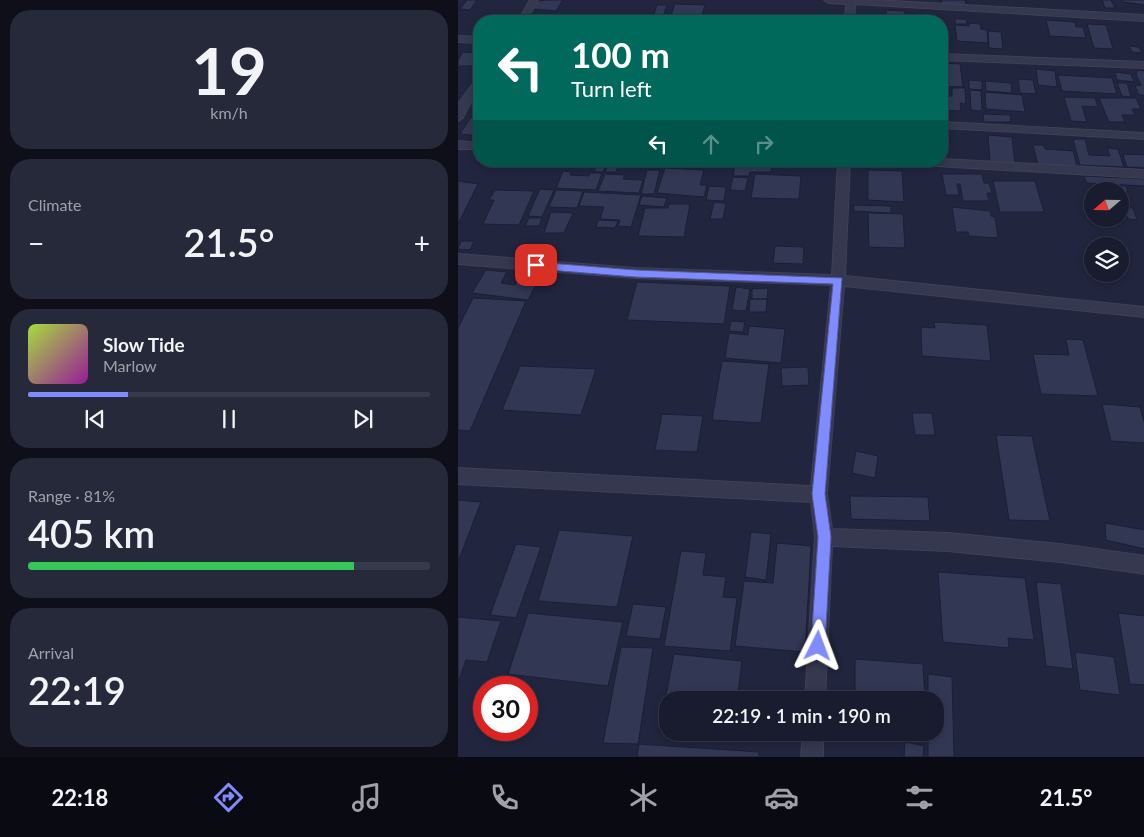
<!DOCTYPE html>
<html lang="en">
<head>
<meta charset="utf-8">
<style>
	:root { --surface:#191c2e; --page:#26293a; --text:#f1f3f6; --muted:#9fa1aa; --line:#373a4a; --accent:#7f8bff }
	body { margin:0; font-family:Lato,sans-serif; background:var(--page); color:var(--text); height:100vh; display:flex; flex-direction:column; font-size:19px; white-space:nowrap }
	* { box-sizing:border-box; margin:0 }
	p { font-size:16px; color:var(--muted) }
	.icon { flex:none; width:28px; height:28px; fill:none; stroke:currentColor; stroke-width:2; stroke-linecap:round; stroke-linejoin:round }
	.map { position:relative; flex:1; overflow:hidden }
	.sheet { display:flex; flex-direction:column; gap:10px; padding:10px; background:#0e0f19; width:458px }
	.sheet>* { flex:none }
	.banner { position:absolute; left:15px; top:15px; width:475px; height:152px; border-radius:20px; box-shadow:0 2px 8px #0003,0 0 0 1px var(--line); background:#00695c; color:#fff; overflow:hidden }
	.needle { width:32px; rotate:250deg }
	.controls { position:absolute; left:626px; top:182px; display:grid; gap:10px }
	.controls a { display:grid; place-items:center; width:45px; height:45px; border-radius:50%; background:var(--surface); box-shadow:0 2px 8px #0003,0 0 0 1px var(--line); font-size:25px }
	.speed { position:absolute; left:15px; top:676px; display:flex; gap:10px; font-size:25px; font-weight:700; text-align:center }
	.speed>* { display:grid; place-content:center; width:65px; height:65px; border-radius:50%; background:var(--surface); box-shadow:0 2px 8px #0003,0 0 0 1px var(--line); line-height:1 }
	.speed .limit { border:8px solid #d22; background:#fff; color:#111 }
	.pin { position:absolute; display:grid; place-items:center; width:42px; height:42px; color:#fff; margin:-21px; border-radius:10px; box-shadow:0 2px 8px #0006 }
	.me { position:absolute; width:55px; margin:-28px; rotate:3deg; stroke-linejoin:round; filter:drop-shadow(0 0 4px #0008) }
	.turn { display:flex; align-items:center; gap:18px; height:105px; padding:0 15px; font-size:22px }
	.turn .icon { width:65px; height:65px; stroke-width:2.5 }
	.turn b { display:block; font-size:35px; line-height:42px }
	.lanes { display:flex; align-items:center; height:48px; padding:0 15px; background:#0003; justify-content:center; gap:25px; direction:ltr }
	.lanes .off { opacity:.35 }
	.big { font-size:38px; font-weight:600; line-height:1.1 }
	.sheet .tile { flex:1; display:flex; flex-direction:column; justify-content:center; gap:8px; min-width:0; padding:0 18px; border-radius:20px; background:var(--page) }
	.sheet .dial { align-items:center; gap:0 }
	.dial b { font-size:65px; line-height:1 }
	.song { display:flex; align-items:center; gap:15px }
	.cover { width:60px; height:60px; border-radius:8px; background:linear-gradient(135deg,hsl(80 70% 55%),hsl(300 70% 35%)) }
	.played { height:5px; border-radius:2px; background:linear-gradient(90deg,var(--accent) 25%,var(--line) 25%) }
	.keys { display:flex; justify-content:space-around; direction:ltr }
	.heat { display:flex; justify-content:space-between; align-items:center; font-size:28px; direction:ltr }
	.charge { height:8px; border-radius:4px; background:linear-gradient(90deg,#34c759 81%,var(--line) 0) }
	.trip { position:absolute; left:201px; top:691px; width:285px; height:50px; border-radius:20px; background:var(--surface); box-shadow:0 2px 8px #0003,0 0 0 1px var(--line); font-weight:600; line-height:50px; text-align:center }
	.dock { display:flex; height:80px; justify-content:space-around; align-items:center; background:#0a0b12; color:var(--muted) }
	.dock .icon { width:35px; height:35px }
	.dock .active { color:var(--accent) }
	.dock b { font-size:22px; color:var(--text) }
	main { display:flex; flex:1; min-height:0 }
	.map>svg:first-child { display:block }
	.building { fill:#323754; stroke:#1c1f34 }
	.lines { fill:none; stroke-linecap:round; stroke-linejoin:round }
	.minor-casing { stroke:#3e4156; stroke-width:2 }
	.minor { fill:#35384e; fill-rule:evenodd }
	.route { fill:#7f8bff; stroke:#535aa6 }
</style>
</head>
<body>
<main>
<section class="sheet">
<div class="tile dial"><b>19</b><p>km/h</p></div>
<div class="tile"><p>Climate</p>
<div class="heat"><a>−</a><b class="big">21.5°</b><a>+</a></div>
</div>
<div class="tile">
<div class="song"><i class="cover"></i><div><b>Slow Tide</b><p>Marlow</p></div></div>
<div class="played"></div>
<div class="keys"><svg class="icon" aria-label="previous" viewBox="0 0 24 24"><path d="M18 5L8 12l10 7zM5 5v14"/></svg><svg class="icon" aria-label="pause" viewBox="0 0 24 24"><path d="M8 5v14M16 5v14"/></svg><svg class="icon" aria-label="next" viewBox="0 0 24 24"><path d="M6 5l10 7-10 7zM19 5v14"/></svg></div>
</div>
<div class="tile"><p>Range · 81%</p><b class="big">405 km</b><div class="charge"></div></div>
<div class="tile"><p>Arrival</p><b class="big">22:19</b></div>
</section>
<div class="map">
<svg width="687" height="757" viewBox="0 0 687 757">
	<rect width="100%" height="100%" fill="#21253e"/>
	<path class="building" d="M9,0H19L12,10L2,9Z
		M88,0H105L98,11L75,9L80,1Z
		M483,0H507L508,5L484,4Z
		M644,0H653L657,8H647Z
		M664,0H687V5L665,2Z
		M217,4L247,5L242,21H211Z
		M199,5H209L204,20H194Z
		M428,10L447,11L446,20L428,19Z
		M453,14L465,15V18L479,19V21H452Z
		M331,15H370L371,21H331Z
		M415,16L424,18L423,21H402L404,17L414,18Z
		M71,17L93,18L91,21H68Z
		M497,19H508L509,24H497Z
		M588,20L617,22L618,27H625L628,38L592,36Z
		M511,23L522,24L523,29L529,30L530,43L499,41L497,25L511,26Z
		M629,24L648,25L655,49L636,48Z
		M530,31L543,32L545,49L531,48Z
		M671,46L681,47L684,53L674,52Z
		M5,52L21,53V55L14,66H0V60Z
		M484,63L502,64L505,87L484,86Z
		M578,69L597,71L599,87L580,85Z
		M680,70L687,71V95H681L677,86L683,85L678,74Z
		M657,72L673,74L676,82L659,80Z
		M600,75L654,78L659,94L604,91Z
		M560,79L575,80L578,94L562,93Z
		M511,80L524,81V90L511,89Z
		M527,81L553,83L554,93L528,91Z
		M659,83H669L673,97L664,96Z
		M494,88H507L508,104L502,103L503,111L484,110V96H494Z
		M512,90L523,91L524,111L513,110Z
		M527,92L564,95L567,112L528,109Z
		M606,97L637,98L640,107L624,106L629,122L613,121Z
		M641,98H678L683,109H674L677,115H664L667,122H651Z
		M525,114L552,115L553,122H526Z
		M13,117L21,118V136L2,134Z
		M530,135L554,137L557,163L532,161Z
		M615,139H627L631,155L652,156L649,148L660,149L666,167L622,165Z
		M575,145H586L587,149L615,151L619,166L580,165Z
		M665,154L687,155V168L669,167Z
		M192,161H210L208,167H191Z
		M277,161L314,162L313,172H292L291,176H275Z
		M151,162L161,163L158,172H147Z
		M139,164L148,165L145,172H136Z
		M207,168L246,170L242,185H249L246,197L199,193Z
		M189,170H202L196,194H183Z
		M410,170L444,171L446,202L410,200Z
		M105,171L113,172L112,175L131,176L132,173H144L138,190L98,188Z
		M147,174L167,175L165,179L185,180L181,193L140,191Z
		M297,174L343,176L341,199L293,198Z
		M484,174H524L526,183H531L534,193H529L531,201H505L502,184H499L501,195H488Z
		M626,176L687,179V186L629,183Z
		M275,177L290,178L287,191L272,190Z
		M0,181L20,184L0,224Z
		M535,181H577L586,212H542Z
		M633,185L668,186L670,192H635Z
		M251,186L268,187L266,201L248,200Z
		M82,189L96,190L84,217L70,216Z
		M37,190L76,191L61,225L25,224L36,200H31Z
		M98,190L125,191L119,208L91,207Z
		M126,192L183,195L173,227L160,226L162,220L142,219L146,207L121,206Z
		M184,196L209,198L206,207L181,205Z
		M256,202L268,203L265,219H252Z
		M211,204H232L226,237L180,236L187,208H210Z
		M396,205L433,206V213L395,211Z
		M494,207L532,211L533,216L537,217L540,238L511,236L510,232H498Z
		M667,208H675L679,220L670,219Z
		M93,212L115,213L106,233H86Z
		M410,213L445,214L447,248L411,247Z
		M71,218H84L81,226H67Z
		M140,220L160,221L157,228L138,227Z
		M3,241H16L12,250L0,249Z
		M317,246L346,247L345,264L315,263Z
		M28,270L49,272L43,283L57,285L62,275L82,277L70,300L14,293Z
		M179,282L272,286L266,324L169,320Z
		M278,287L292,289L288,311L274,310Z
		M310,288L309,299H294V289Z
		M15,298L68,301L12,431L0,430V328Z
		M292,299H309L308,312H291Z
		M273,321L287,322L285,332L271,331Z
		M476,322L529,325L533,361L464,356L463,327L477,328Z
		M291,326L327,329L323,363L267,358L271,333L290,335Z
		M608,339L625,340L640,396L583,394L575,354L611,355Z
		M264,361L311,364L303,423L254,420Z
		M62,366L138,369L123,415L44,410Z
		M350,367L351,385L324,386L323,368Z
		M644,404L682,407L687,425V443L653,441Z
		M454,413H474L477,435H457Z
		M204,414L245,416L239,452L197,450Z
		M538,435L574,436L592,521L551,520Z
		M398,451L420,456L417,478L394,473Z
		M392,496L470,497L472,521L393,519Z
		M0,500L23,502L0,562Z
		M647,523L687,530V549L648,540Z
		M101,530L175,536L159,607L80,601Z
		M293,532L313,534L308,580L287,577Z
		M319,543L353,546L347,652L277,646L286,581L315,583Z
		M58,544L83,547L58,618L32,615Z
		M223,551L248,553L245,575L268,577L265,597L279,598L272,651L206,646Z
		M480,572L567,578L576,640L550,638L551,648L485,642Z
		M578,582L603,584L615,669L588,666Z
		M175,604L208,607L202,639L168,636Z
		M70,613L165,622L150,686L50,674Z
		M660,613L687,616V685L672,684Z
		M0,617L43,621L29,662L8,660L0,683Z
		M163,647L195,648L180,744L145,743Z
		M617,652L656,657L662,695L622,690Z
		M216,654L284,661L279,700H210V732L201,731Z
		M397,659L465,664L467,700H397Z
		M470,674L494,677L496,757H470V732H478V700H470Z
		M217,732H275L274,739Z
		M447,742L466,746L465,757H446Z
		M181,744L301,752V757H179Z"/>
	<g class="lines">
		<defs>
			<path id="minor" d="M72,0H80L68,21H60Z
				M366,0H417L687,15V21L397,4L396,21H387L388,4L370,3Z
				M0,36L21,37V43L0,42Z
				M484,54L687,62V68L484,60Z
				M21,80C22,94 10,104 5,118L0,121V104L17,81Z
				M484,122L687,133V139L484,128Z
				M0,141L21,143V149H0Z
				M484,159L687,170V178L462,165L456,161H484Z
				M380,161H392L387,276L687,307V317L386,286L369,494L374,529L490,533L602,544L687,556V574L602,562L490,551L374,546L367,700H347L357,537L353,502L0,484V468L353,486L373,285L177,278L0,264V254L177,268L374,275Z
				M345,732H365V757H343Z"/>
		</defs>
		<use href="#minor" class="minor-casing"/>
		<use href="#minor" class="minor"/>
	</g>
	<path class="route" d="M78,262L177,270L384,278L367,494L373,537L367,646L365,651L360,653L355,651L353,646L360,537L354,494L375,284L177,277L78,269L74,265Z"/>
</svg>
<div class="controls">
<a><svg class="needle" viewBox="-14 -14 28 28"><path d="M0-13l5 13h-10z" fill="#e53935"/><path d="M0 13l5-13h-10z" fill="#9fa1aa"/></svg></a>
<a><svg class="icon" aria-label="layers" viewBox="0 0 24 24"><path d="M12 4l9 5-9 5-9-5zM3 14l9 5 9-5"/></svg></a>
</div>
<div class="speed"><div class="limit">30</div></div>
<div class="pin" style="left:78px;top:265px;background:#d93025"><svg class="icon" aria-label="arrive" viewBox="0 0 24 24"><path d="M6 21V4h12l-3 4 3 4H6"/></svg></div>
<svg class="me" style="left:360px;top:646px" viewBox="-20 -20 40 40"><path d="M0-17L14 15 0 8-14 15z" fill="#7f8bff" stroke="#fff" stroke-width="4"/></svg>
<div class="trip">22:19 · 1 min · 190 m</div>
<div class="banner">
<div class="turn"><svg class="icon" aria-label="left" viewBox="0 0 24 24"><path d="M17 20v-9H6M10 6l-5 5 5 5"/></svg><div><b>100 m</b>Turn left</div></div>
<div class="lanes"><svg class="icon" aria-label="left" viewBox="0 0 24 24"><path d="M17 20v-9H6M10 6l-5 5 5 5"/></svg><svg class="icon off" aria-label="ahead" viewBox="0 0 24 24"><path d="M12 20V5M6 11l6-6 6 6"/></svg><svg class="icon off" aria-label="right" viewBox="0 0 24 24"><path d="M7 20v-9h11M14 6l5 5-5 5"/></svg></div>
</div>
</div>
</main>
<nav class="dock">
<b>22:18</b>
<svg class="icon active" aria-label="directions" viewBox="0 0 24 24"><path d="M12 3l9 9-9 9-9-9zM9 14v-3h6M13 9l2 2-2 2"/></svg>
<svg class="icon" aria-label="music" viewBox="0 0 24 24"><path d="M9 18V5l10-2v13"/><circle cx="6" cy="18" r="3"/><circle cx="16" cy="16" r="3"/></svg>
<svg class="icon" aria-label="phone" viewBox="0 0 24 24"><path d="M5 4h4l2 5-3 2q2 4 5 5l2-3 5 2v4C11 20 4 13 5 4z"/></svg>
<svg class="icon" aria-label="climate" viewBox="0 0 24 24"><path d="M12 3v18M4 7l16 10M4 17L20 7"/></svg>
<svg class="icon" aria-label="car" viewBox="0 0 24 24"><path d="M5 17H2v-5l4-1 3-4h7l3 4 3 1v5h-3M9 17h6M6 11h13"/><circle cx="7" cy="17" r="2"/><circle cx="17" cy="17" r="2"/></svg>
<svg class="icon" aria-label="filters" viewBox="0 0 24 24"><path d="M4 7h16M4 17h16"/><circle cx="9" cy="7" r="2"/><circle cx="15" cy="17" r="2"/></svg>
<b>21.5°</b>
</nav>
</body>
</html>
